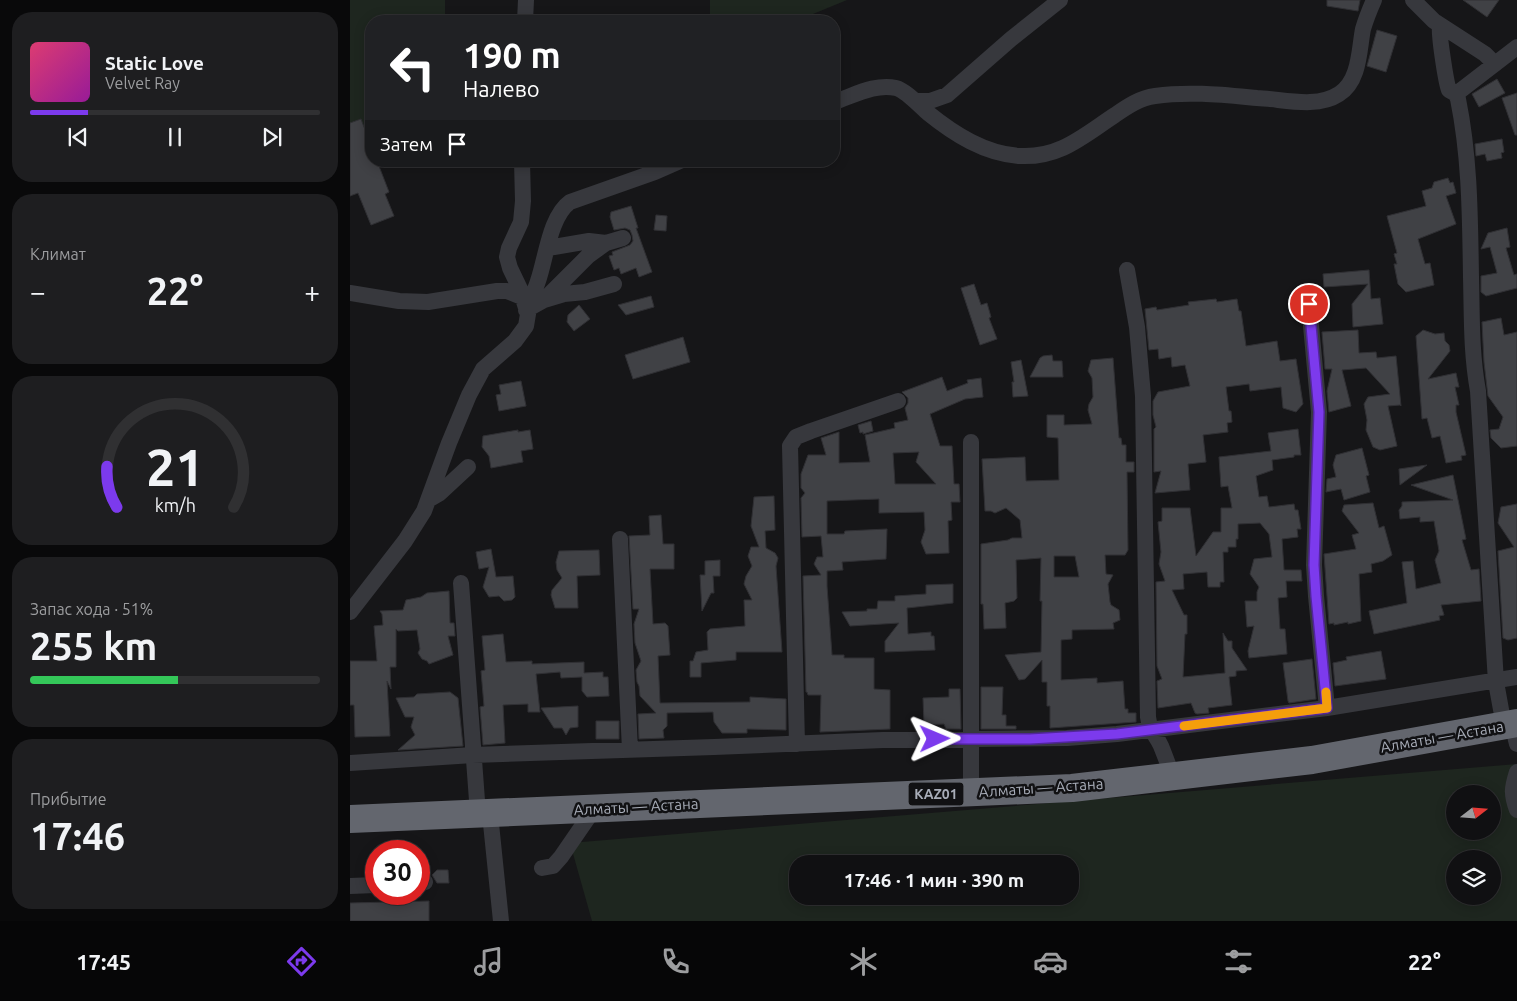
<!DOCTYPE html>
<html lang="ru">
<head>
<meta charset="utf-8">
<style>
	:root { --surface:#101012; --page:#1e1e20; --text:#f1f3f6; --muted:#9c9d9f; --line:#303032; --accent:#7c3aed }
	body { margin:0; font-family:Ubuntu,sans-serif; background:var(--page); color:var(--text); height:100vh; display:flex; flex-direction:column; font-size:19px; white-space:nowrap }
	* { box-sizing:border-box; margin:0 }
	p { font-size:16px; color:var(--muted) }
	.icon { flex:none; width:28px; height:28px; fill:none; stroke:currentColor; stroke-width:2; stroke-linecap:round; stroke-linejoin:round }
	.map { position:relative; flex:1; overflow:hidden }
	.details { display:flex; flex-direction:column; gap:12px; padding:12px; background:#09090a; width:350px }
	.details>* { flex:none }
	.banner { position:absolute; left:15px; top:15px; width:475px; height:152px; border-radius:20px; box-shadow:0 2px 12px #0003,0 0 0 1px var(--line); background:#202124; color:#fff; overflow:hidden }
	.needle { width:32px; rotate:73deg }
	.tools { position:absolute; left:1096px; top:785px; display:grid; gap:10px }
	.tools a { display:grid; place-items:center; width:55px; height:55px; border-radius:50%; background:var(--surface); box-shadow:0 2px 12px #0003,0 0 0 1px var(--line); font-size:25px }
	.speed { position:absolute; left:15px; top:840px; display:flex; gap:10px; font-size:25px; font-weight:700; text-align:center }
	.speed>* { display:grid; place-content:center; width:65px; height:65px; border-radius:50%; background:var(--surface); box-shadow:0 2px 12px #0003,0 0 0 1px var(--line); line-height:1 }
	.speed .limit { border:8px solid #d22; background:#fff; color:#111 }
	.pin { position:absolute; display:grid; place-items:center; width:42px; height:42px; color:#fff; margin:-21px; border:2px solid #fff; border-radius:50%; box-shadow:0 1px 5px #0007 }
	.me { position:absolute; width:55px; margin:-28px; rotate:89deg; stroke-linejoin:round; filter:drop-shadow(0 0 4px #0008) }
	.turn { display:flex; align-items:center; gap:18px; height:105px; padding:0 15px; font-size:22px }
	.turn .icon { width:65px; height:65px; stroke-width:2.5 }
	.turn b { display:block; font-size:35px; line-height:42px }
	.then { display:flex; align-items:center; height:48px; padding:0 15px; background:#0003; gap:10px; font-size:19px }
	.big { font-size:38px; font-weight:700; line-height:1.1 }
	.details .widget { flex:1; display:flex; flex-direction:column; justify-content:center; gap:8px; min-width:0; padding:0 18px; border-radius:20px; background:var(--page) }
	.details .dial { align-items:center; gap:0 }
	.dial svg { height:130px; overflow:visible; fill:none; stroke:var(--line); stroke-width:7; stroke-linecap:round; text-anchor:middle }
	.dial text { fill:var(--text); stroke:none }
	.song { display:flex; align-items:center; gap:15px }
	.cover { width:60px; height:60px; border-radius:8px; background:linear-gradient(135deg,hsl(340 70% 55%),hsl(300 70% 35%)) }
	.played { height:5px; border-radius:2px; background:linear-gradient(90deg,var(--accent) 20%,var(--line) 20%) }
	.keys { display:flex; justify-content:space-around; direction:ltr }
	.heat { display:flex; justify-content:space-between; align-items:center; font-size:28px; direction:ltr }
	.charge { height:8px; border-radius:4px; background:linear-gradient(90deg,#34c759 51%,var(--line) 0) }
	.trip { position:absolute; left:439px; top:855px; width:290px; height:50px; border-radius:20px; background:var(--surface); box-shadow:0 2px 12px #0003,0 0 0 1px var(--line); font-weight:700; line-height:50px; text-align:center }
	.menu { display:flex; height:80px; justify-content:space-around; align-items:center; background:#060607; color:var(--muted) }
	.menu .icon { width:35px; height:35px }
	.menu .active { color:var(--accent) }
	.menu b { font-size:22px; color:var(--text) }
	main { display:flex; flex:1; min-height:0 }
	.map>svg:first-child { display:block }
	.green { fill:#1e261f; fill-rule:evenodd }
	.building { fill:#404145; stroke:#303034; fill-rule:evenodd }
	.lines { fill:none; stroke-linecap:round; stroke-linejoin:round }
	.street { stroke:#37383d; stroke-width:16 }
	.highway { stroke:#63666e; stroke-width:28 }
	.route-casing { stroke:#51269a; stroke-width:12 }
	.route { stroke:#7c3aed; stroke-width:9 }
	.slow { stroke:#f59e0b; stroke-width:9 }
	.labels { text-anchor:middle; stroke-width:5; stroke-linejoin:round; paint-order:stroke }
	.shield { fill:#111113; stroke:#7b7e86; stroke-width:1 }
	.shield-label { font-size:14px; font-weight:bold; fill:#a8adb8 }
	.street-label { font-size:15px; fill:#a8adb8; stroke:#111113 }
</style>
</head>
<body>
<main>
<section class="details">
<div class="widget">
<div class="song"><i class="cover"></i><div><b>Static Love</b><p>Velvet Ray</p></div></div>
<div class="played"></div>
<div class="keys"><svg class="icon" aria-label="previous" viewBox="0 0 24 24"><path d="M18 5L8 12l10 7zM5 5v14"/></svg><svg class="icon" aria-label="pause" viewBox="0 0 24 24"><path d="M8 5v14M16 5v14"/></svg><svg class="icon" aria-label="next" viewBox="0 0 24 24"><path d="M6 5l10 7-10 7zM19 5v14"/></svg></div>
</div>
<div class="widget"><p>Климат</p>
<div class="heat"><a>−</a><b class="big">22°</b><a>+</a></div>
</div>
<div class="widget dial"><svg viewBox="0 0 100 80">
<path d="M14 69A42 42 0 1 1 86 69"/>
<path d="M14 69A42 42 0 0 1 8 44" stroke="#7c3aed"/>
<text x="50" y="56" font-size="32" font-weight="700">21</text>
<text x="50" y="72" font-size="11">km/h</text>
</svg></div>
<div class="widget"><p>Запас хода · 51%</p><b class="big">255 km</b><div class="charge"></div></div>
<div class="widget"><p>Прибытие</p><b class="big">17:46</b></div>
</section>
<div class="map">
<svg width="1167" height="921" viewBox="0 0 1167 921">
	<rect width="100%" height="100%" fill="#161618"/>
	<path class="green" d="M0,0H95V21H21V122L0,144Z
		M360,0H497L446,21H360Z
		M1167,764V921H242L220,843ZM1105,794H1142V831H1105ZM1105,859H1142V896H1105ZM448,864H720V896H448Z"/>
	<path class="building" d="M977,0H1010L1008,11L977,6Z
		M1113,0H1149L1137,17Z
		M1027,30L1047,36L1036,72L1017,66Z
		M1147,79L1155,93L1129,107L1122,94Z
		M1167,93V135H1165L1152,98Z
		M11,119L21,146V161H27L39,192L35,194L44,216L21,225L8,193L0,196V123Z
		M1152,139L1154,152L1151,153L1152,158L1137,161L1135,154L1126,156L1125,144Z
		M1098,178L1100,183L1103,182L1106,193L1096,196L1106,224L1068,239L1075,264L1080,263L1084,285L1056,292L1048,284L1044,264H1047L1044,254L1047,253L1037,216L1076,206L1072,191L1082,188L1084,182Z
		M281,206L288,228H286L302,272L289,277L286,268L271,274L269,268L264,270L259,256L263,255L262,252L280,245L283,241L282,235L280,230L275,228L264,230L260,217L261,212Z
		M306,215L317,216L316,231L304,230Z
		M1157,228L1160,247L1156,248L1164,275L1167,274V288L1136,296L1131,292V276L1147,273L1140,247L1131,249L1138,233Z
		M1019,270L1021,299L1030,298L1033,324L1003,327L1002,304L1018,284L974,287L973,274Z
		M624,284L631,305L637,303L641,317L639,318L647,339L630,345L611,288Z
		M301,296L304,307L276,315L268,305Z
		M866,299L867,302L887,299L889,311H891L896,346L927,341L930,361L946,359L953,404L946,412L933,408L931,387L900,391L899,384L876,387L879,411H881L882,422L877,423L878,432L853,435L856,462L838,464L840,490L805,493L811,471L804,472V429L806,427L803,415V401L808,392L840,386L835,365L822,367L821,357L809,359L808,349L799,350L795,309L806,307L807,310L839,305L838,302Z
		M229,305L240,319L224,331L217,322L218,315Z
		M1151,318L1154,335L1167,332V446L1151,448L1141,438L1140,430L1149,429L1153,417L1138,396L1134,362L1132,322Z
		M1008,330L1009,353L1026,352L1027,358L1046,356L1051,406L1050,405L1038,406L1047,446L1030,450L1023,447L1016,430L1017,420L1014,404L1018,397L1040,394L1016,368L992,370L1001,406L979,412L977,391L982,369H975L972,332Z
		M1073,330L1085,334L1094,333L1095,341L1099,345L1100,351L1078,379L1106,373L1109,387H1105L1109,405H1106V412L1116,455L1111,456L1112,460L1096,463L1090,436L1082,438L1077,418L1072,419L1066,336Z
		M333,337L340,362L283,379L275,355Z
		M702,355L703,361H712L713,377H680L690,358L693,356Z
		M763,358L769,438H771L772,445H776V462H784V472H777L778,550L775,555H755L756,574L763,575L758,584L760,602L761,605L769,610L770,620L763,623L764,629L722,630V639L711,640V680L747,678V683L773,681L775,709H778V713H786V722L700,728V706H697V682H692V660L675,679L669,680L655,655L691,652L692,601H690L691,558L666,560L667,598L664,601L655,603L656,628L634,629L633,604H631V544L658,540L662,538H672L670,520L656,508L645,513L641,511H635L632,459L675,457L676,481L709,480L708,438L697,437V415H714V425L742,424L738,410L739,404L743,397L742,378L738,371L741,360ZM704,556H725L729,577H704Z
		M671,360L678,396L663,397L662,382H664L661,362Z
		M592,377L597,391L618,383L617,380L631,378L633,397L615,399L580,414L590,446H602L604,484H609L610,502H601L602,520L598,521L599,553L576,554L571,542L575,530L574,512L529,513V499L477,501V534H494L495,531L537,529L536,559L492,562L493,570L477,571V586L482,655H494V658H524V689L540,690V729L470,732L471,695H458L457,692H456L453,576L471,575L464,564L467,557H473L471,536L452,537L451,498L455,493L451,488V474L458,455H476L471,438L489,432V463L520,462L515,435L545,428L544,423L558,420L555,408L558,403V398L552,392ZM569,452L566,462L586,484H545L543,453Z
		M171,381L176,406L149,411L146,395L151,394L149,385Z
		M521,421L523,431L513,434V432L510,433L508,425Z
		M948,429L951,455H944V457L922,460L923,470L906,476L909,497L917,496L919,507L944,504L945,510H948L951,529H947L948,537L932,539L934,570H951L952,581H936L937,597L928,598L930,629H935L937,654L899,658L898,651L904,626L897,627L895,601H907V592L909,587L900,574L904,559L922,557L919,534L910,523L888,524V539H886V547H878V552H873L874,582H870V587H858L857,572L833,574L834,589L822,590L834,615H837V634H835L833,677L875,673L873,633L878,641H882V648L897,670L886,671V676L879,677L882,705L858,708L859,713L847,714L845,713L841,703L808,708L807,681L812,679L807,666L806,582L815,581L809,564L811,552L808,522L812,521V508H840L846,556L863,532H871V508H882L878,486L871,487L869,457L921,451L918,433Z
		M168,430V432L180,430L183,449L171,451L173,462L141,468L139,456L132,447L133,436Z
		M1012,448L1019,475L1016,476L1020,492L994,500L991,489L976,492L977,479L986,477L983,465L986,455Z
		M1077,465L1050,485L1049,469Z
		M1103,475L1116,539L1112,540L1121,570L1129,569L1131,601L1091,605L1094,615L1089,616L1090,620L1024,634L1019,611L1057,603L1052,562L1063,561L1066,589L1091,583L1085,560L1089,551L1084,521L1070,522V517L1050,519L1049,510L1052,506V502L1103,500L1061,485Z
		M424,496L425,530L415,531L416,548L425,553L428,558L426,566L432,652H386V660L351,663V677H340V661H343L346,652L358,650L357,632L360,629L395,626L394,600H402L394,584L396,576L402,566L398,556L401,547H409L401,526L404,497Z
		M1023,503L1029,528L1034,526L1042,555L1033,561L1021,564L1022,572L1009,574L1011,621L998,624V622L984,625V623L979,624L974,554L1006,549L1002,535L1009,533L992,511L994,505Z
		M1167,504V638L1158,640L1153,638L1148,551L1164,547L1148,523L1151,507Z
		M311,515L313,544H324V569H300L303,624L315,623L318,626L320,655L308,656L310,703L400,702V697L436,699V730L397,729V733H372L364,722L363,712L317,713V726L313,730L314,738L289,739L288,714L306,713L290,696L289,686L287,682L286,670L291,661L285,643L284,624L289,609H283L279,536L300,535L299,516Z
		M141,549L146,577L163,576L165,597L162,600L154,601L149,596L139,597L133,587L139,567L129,569L126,552Z
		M249,550L250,575L227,576L228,608H205L201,595L202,590L212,578L207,570L206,562L209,551Z
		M370,560V576H363L364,593H361L352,611L350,575H355V561Z
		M603,584V603L557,608L558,634L581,632V636H584L585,650L535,652V641L549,623L500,626L492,612L517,611V609H527L528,601H545V596L576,594V585Z
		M99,591L100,623H104L105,636H98L103,655L79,664L77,661L72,659L68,653L70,649L67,630L48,631L46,629V667H40L41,689L37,681L40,736L5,737L4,705H0V661H27L24,626L33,625L32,614L30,611L53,610L56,600L71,597L77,593Z
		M153,634L156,662L182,661V664L234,662V673L253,672V677H258L259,696L237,697L232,691V677L211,678L210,672L186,674L190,712H178V704L153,705L155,743L133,745L130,707L134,706L131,671L135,670L132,636Z
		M1031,651L1036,679L985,686L983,663L997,660L996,657Z
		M962,659L966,699L939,703L938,701L933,663Z
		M631,687H653L652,715H656V726H666V729H631Z
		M599,689H610L611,729H596L594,724L574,725L573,698L599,697Z
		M100,692L108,698L113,746L48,750L65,735L61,727L64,717H55L46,698L64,697L67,694Z
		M228,706V727L220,728L216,735L212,728H204L191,708Z
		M246,721H269V739H246Z
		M87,870H98L99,883H87L82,875Z
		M79,901V921H0V903Z"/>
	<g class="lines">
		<path class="street" d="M1063,0L1084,21L1135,54L1145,64
			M175,21L176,0
			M1090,25C1088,31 1096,83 1099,90L1106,94L1108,99C1120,158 1120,217 1121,277C1122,316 1121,353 1128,391L1146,682L1154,726
			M1106,94L1167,47
			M565,101H580L597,95L661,39L710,0
			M484,102C503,96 525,83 546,88C555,90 570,106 578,113C604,134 635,154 670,156C710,158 733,136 765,115C778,106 790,98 805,96C839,91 874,95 907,98C933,99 966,109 989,94C1010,81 1009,49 1013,29C1016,19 1020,9 1024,0
			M198,248L239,241L256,243L273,238
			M777,270L787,327L793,396L798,717C800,732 805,733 811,746C815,756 819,766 822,776
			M0,293L49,301L78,302L147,291H157L172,297
			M197,297L238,256L256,243
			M959,304L969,412L964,565L966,596L977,708
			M176,310C180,300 185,291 188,281C196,258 200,216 220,202L305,172L330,161
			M176,310L194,300L214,294L235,292L264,284
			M78,500L90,493L118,467
			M270,539L280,750
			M111,583L128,814
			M0,612L55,541L74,511L99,443L119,395L133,369L165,341L176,326L178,314L170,289L160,268L157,257L159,248L171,222L173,201L172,161
			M1162,724L1167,744
			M447,744L440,446L446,437L461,431L548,401
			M0,763L123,755L364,747L533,740L717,738L767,734L977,708L1167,677
			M1167,772C1162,788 1161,794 1167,810
			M621,792V442
			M140,814L151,921
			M192,868L203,866L211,857L244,809
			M69,883L75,882
			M0,886L26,885"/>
		<path class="highway" d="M0,819L722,788L962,760L1167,723"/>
	</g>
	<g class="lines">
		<defs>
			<path id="route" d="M585,739H680L767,734L977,708L966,596L964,565L969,412L959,304"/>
		</defs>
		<use href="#route" class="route-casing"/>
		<use href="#route" class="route"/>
		<path class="slow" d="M834,726L977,708L976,692"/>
	</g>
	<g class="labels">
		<rect class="shield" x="558.5" y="782.5" width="55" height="23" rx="4"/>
		<g class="shield-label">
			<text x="586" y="799">KАZ01</text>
		</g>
		<g class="street-label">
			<text transform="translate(1092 737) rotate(-10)" y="5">Алматы — Астана</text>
			<text transform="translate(691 788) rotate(-4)" y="5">Алматы — Астана</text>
			<text transform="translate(286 807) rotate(-3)" y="5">Алматы — Астана</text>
		</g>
	</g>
</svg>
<div class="tools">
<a><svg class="needle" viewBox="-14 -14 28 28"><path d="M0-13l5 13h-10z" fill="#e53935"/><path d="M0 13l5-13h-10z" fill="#9c9d9f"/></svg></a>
<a><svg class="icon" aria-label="layers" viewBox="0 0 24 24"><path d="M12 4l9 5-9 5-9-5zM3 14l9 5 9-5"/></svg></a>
</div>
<div class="speed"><div class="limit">30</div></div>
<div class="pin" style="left:959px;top:304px;background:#d93025"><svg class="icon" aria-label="arrive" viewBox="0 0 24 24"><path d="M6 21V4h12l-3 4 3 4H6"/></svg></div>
<svg class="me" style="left:585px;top:739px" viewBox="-20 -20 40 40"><path d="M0-17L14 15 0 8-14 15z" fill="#7c3aed" stroke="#fff" stroke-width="4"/></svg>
<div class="trip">17:46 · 1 мин · 390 m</div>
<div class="banner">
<div class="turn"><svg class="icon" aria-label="left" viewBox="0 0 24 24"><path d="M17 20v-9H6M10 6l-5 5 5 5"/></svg><div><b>190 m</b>Налево</div></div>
<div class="then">Затем<svg class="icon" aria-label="arrive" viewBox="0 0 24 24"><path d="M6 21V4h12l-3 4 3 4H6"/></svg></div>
</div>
</div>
</main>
<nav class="menu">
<b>17:45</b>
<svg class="icon active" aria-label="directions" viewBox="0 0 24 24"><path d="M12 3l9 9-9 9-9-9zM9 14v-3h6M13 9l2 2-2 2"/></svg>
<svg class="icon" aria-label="music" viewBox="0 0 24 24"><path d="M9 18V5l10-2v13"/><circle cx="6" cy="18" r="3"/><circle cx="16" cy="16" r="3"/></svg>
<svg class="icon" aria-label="phone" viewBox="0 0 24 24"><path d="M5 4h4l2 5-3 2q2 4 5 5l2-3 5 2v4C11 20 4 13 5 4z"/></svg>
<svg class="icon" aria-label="climate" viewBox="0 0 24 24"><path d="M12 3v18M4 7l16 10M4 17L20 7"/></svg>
<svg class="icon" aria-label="car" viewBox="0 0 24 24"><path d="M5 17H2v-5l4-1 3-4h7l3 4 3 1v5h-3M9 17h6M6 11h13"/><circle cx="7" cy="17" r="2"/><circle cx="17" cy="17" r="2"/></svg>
<svg class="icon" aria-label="filters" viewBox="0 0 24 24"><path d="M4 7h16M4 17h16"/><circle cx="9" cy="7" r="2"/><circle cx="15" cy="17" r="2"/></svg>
<b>22°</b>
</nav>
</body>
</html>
